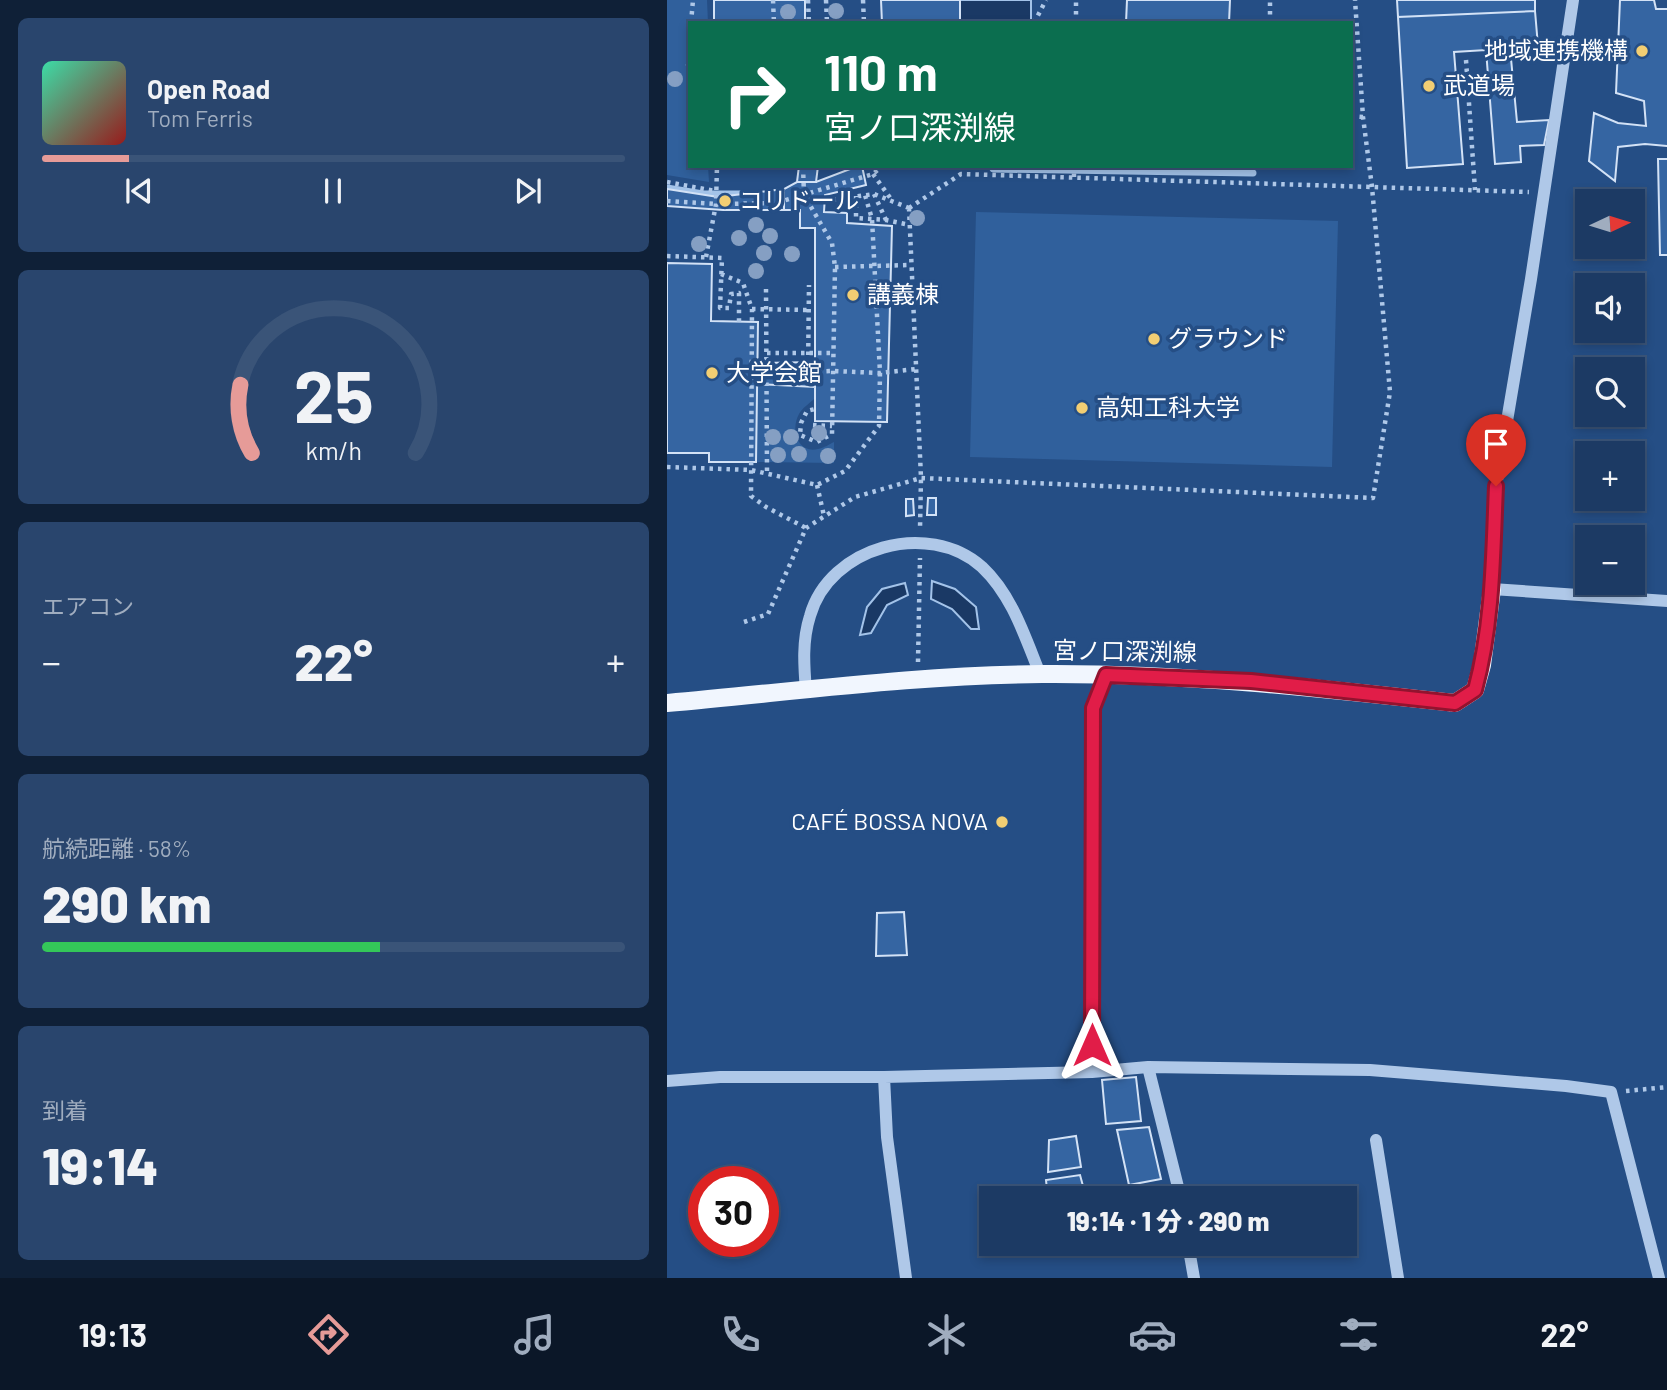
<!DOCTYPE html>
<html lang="ja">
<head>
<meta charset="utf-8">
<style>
	:root { --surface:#1c3a64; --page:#29456d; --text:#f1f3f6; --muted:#a0adbf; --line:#3a5478; --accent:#e69b98 }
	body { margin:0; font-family:Barlow,"Noto Sans JP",sans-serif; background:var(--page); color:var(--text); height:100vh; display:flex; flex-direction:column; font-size:26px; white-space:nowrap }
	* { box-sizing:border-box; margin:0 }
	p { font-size:23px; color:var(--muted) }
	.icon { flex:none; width:38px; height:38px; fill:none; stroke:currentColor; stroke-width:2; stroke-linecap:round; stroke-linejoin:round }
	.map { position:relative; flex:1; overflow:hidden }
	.sheet { display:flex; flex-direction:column; gap:18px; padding:18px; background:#0f2037; width:667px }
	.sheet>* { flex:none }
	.banner { position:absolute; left:21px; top:21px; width:665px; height:147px; border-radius:0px; box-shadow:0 4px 10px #0003,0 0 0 2px var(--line); background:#0b6e4f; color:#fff; overflow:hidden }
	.needle { width:46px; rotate:86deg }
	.fabs { position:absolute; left:908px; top:189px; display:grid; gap:14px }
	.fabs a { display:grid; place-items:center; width:70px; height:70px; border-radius:0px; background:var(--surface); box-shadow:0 4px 10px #0003,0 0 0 2px var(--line); font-size:35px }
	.speed { position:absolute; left:21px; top:1166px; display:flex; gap:14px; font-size:35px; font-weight:700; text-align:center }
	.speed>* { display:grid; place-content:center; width:91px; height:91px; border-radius:50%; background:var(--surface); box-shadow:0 4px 10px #0003,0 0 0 2px var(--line); line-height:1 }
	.speed .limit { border:10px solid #d22; background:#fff; color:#111 }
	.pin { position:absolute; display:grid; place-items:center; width:60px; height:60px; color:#fff; margin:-72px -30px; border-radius:50% 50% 50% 0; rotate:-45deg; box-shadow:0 0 7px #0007 }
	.pin .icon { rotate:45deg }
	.me { position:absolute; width:77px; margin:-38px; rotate:0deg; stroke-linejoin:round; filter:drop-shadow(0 0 5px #0008) }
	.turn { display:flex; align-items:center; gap:24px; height:147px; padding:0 21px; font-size:32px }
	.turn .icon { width:91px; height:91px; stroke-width:2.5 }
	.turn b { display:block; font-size:49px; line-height:60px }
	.big { font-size:52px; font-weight:800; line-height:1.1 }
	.sheet .tile { flex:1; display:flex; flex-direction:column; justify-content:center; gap:10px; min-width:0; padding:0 24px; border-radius:10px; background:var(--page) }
	.sheet .dial { align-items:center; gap:0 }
	.dial svg { height:182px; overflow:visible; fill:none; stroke:var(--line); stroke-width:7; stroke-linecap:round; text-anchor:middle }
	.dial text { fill:var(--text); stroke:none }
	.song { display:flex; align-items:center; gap:21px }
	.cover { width:84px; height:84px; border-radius:10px; background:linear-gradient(135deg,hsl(160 70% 55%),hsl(0 70% 35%)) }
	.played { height:7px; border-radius:4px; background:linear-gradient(90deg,var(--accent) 15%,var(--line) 15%) }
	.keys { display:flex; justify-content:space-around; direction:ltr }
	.heat { display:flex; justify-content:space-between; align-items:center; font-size:38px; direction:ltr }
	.charge { height:10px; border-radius:5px; background:linear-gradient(90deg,#34c759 58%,var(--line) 0) }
	.trip { position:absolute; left:312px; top:1186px; width:378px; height:70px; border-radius:0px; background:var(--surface); box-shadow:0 4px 10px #0003,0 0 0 2px var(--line); font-weight:800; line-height:70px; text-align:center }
	.tabs { display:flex; height:112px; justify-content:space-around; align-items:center; background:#0b1728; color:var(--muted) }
	.tabs .icon { width:49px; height:49px }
	.tabs .active { color:var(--accent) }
	.tabs b { font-size:32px; color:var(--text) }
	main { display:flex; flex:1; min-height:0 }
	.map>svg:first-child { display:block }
	.green { fill:#30609c }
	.water { fill:#1a3965; stroke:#a3c3e9; stroke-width:2 }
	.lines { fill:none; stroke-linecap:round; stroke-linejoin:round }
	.stream { stroke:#a3c3e9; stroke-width:7 }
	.building { fill:#3565a2; stroke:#d3e2f6; stroke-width:2 }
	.path { stroke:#afc8e8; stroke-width:4.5; stroke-dasharray:3.5 5; stroke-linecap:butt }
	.minor { stroke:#afc8e8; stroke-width:12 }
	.major { stroke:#f1f6fe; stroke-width:18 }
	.tree { fill:#859fc3 }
	.route-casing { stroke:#92132f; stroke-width:18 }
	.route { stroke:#e11d48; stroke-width:12 }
	.poi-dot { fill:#f2ce73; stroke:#254e85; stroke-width:2.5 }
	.labels { text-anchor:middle; stroke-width:7; stroke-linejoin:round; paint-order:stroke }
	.poi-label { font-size:24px; fill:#fff; stroke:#254e85; text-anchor:start }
	.street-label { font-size:24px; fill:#fff; stroke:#254e85 }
</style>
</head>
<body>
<main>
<section class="sheet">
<div class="tile">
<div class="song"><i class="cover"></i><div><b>Open Road</b><p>Tom Ferris</p></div></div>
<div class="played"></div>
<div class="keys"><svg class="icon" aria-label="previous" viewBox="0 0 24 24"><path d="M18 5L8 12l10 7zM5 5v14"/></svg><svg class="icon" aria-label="pause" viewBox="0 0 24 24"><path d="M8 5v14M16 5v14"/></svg><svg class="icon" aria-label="next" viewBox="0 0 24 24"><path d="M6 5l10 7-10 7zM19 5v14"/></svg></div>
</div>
<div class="tile dial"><svg viewBox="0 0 100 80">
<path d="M14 69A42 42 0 1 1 86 69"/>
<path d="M14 69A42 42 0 0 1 9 39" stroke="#e69b98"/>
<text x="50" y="56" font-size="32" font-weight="700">25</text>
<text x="50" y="72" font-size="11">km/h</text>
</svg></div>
<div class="tile"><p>エアコン</p>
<div class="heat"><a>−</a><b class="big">22°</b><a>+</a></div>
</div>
<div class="tile"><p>航続距離 · 58%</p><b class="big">290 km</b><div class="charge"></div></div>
<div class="tile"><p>到着</p><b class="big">19:14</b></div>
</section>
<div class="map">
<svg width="1001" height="1278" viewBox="0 0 1001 1278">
	<rect width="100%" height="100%" fill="#254e85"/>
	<path class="green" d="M0,0H40L41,23H23V166H41L42,182L0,175Z
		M309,212L671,221L665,467L303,457Z
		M90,384L148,387V398C143,403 135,408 132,414C123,430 131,454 151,449C157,448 163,444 167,442V463L89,462Z"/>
	<path class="water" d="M293,0H364V23H293Z
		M265,581L288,589L309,607L312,629H304L285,609L264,599Z
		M238,583L241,595L220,605L204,633L193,635L200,607L215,589Z"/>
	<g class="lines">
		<path class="stream" d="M325,166L326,169L586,173
			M0,188L36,194H77"/>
	</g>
	<path class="building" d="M47,0H138V23H47Z
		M214,0H293V23H215Z
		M460,0H563L562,23H459Z
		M730,0H868V11L731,17Z
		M953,0H987L989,9H1001V146L978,144L951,147L948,181L922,161L927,113L951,123L979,126L977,101L949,93Z
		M868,11L871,46L843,48L850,122L882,120L877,145L853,146L854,162L828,164L819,50L787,52L796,164L740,168L731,17Z
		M991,159H1001V255H993Z
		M132,166H151L149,182H130Z
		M191,166H195L199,185L158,195L157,212L180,213V223L225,226L220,422L148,421V228H133V210H117V189L130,182H149Z
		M0,189L51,197L117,189V210H56L0,206Z
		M0,263L45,264L44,321L91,322L89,462H42V453H0Z
		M148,362V387L90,384V363Z
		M261,498H269V515H260Z
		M239,499H246L247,515L239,516Z
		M237,912L240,955L209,956L210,913Z
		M469,1077L474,1121L439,1124L435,1080Z
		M482,1127L494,1179L462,1185L450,1130Z
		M409,1136L414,1167L381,1172L382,1140Z
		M413,1175L419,1197L381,1199L379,1180Z"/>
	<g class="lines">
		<path class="path" d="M106,0L107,23
			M141,0L142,23
			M159,0L160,23
			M196,0L197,23
			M24,23L26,0
			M367,23L379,0
			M409,23V0
			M603,23V0
			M23,39L21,65L23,67
			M799,60L808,190
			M684,116L696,117
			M136,166L137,195L165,243L168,267L165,434L150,442L133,435L134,423L140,411L148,409
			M206,174L224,199
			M407,177V166
			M0,182L48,191
			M207,194L219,220
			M189,196V218L219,220L243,225
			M0,201L49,204L109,203L206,174L215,166
			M157,201L207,194L242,208
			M242,208L294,174L862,192
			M242,208L254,478L253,529
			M0,256L55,258L53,308H62L64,294L72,293V322
			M39,257L49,204L50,166
			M168,267L244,265
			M54,274L76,283L85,309L84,496L99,507L139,528
			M99,289L100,472
			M85,309L141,310
			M100,353H167
			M141,372L142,285
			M83,374L166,371L213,373L249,369
			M146,425L165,426
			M0,467L84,470L150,485L178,471L212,426L213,373L205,219L198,195
			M150,485L157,516
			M77,622L101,614L139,528L188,497L254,478L706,498L723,392L705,187L696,117L688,0
			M251,662L253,558
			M959,1091L1001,1087"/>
		<path class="minor" d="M906,0L864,279L829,486L825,589L1001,601
			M139,691C137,666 135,641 143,616C162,547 261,519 315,567C345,595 358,637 373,674
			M481,1067L514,1199
			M425,1072L426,708L439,675
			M217,1077L220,1137L239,1278
			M0,1081L53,1077H217L425,1072L481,1067L703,1070L899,1086L944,1092L992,1278
			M709,1140L731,1278
			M521,1244L527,1278"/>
		<path class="major" d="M0,703C125,692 250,675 375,674C514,673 650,688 788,703L808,690L815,665L825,589"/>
	</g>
	<g class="tree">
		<circle cx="169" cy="11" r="8"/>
		<circle cx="121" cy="12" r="8"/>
		<circle cx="8" cy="79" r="8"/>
		<circle cx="250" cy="218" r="8"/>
		<circle cx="89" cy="225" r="8"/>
		<circle cx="103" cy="236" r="8"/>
		<circle cx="72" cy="238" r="8"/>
		<circle cx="32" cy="244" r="8"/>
		<circle cx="97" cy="253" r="8"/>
		<circle cx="125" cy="254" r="8"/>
		<circle cx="89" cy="271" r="8"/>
		<circle cx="152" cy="433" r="8"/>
		<circle cx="106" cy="437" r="8"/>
		<circle cx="124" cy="437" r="8"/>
		<circle cx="132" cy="454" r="8"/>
		<circle cx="111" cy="455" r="8"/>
		<circle cx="161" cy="456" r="8"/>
	</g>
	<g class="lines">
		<defs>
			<path id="route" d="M425,1045L426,708L439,675L584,681L788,703L808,690C826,624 826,555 829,486"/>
		</defs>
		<use href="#route" class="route-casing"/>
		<use href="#route" class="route"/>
	</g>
	<g class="poi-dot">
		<circle cx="975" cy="51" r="7"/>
		<circle cx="762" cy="86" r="7"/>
		<circle cx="58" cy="201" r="7"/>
		<circle cx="186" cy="295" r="7"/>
		<circle cx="487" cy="339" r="7"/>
		<circle cx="45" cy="373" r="7"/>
		<circle cx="415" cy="408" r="7"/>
		<circle cx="335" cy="822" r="7"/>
	</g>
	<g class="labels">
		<g class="poi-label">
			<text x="961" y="59" text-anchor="end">地域連携機構</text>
			<text x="776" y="94">武道場</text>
			<text x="72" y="209">コリドール</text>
			<text x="200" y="303">講義棟</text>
			<text x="501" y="347">グラウンド</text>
			<text x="59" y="381">大学会館</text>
			<text x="429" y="416">高知工科大学</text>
			<text x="321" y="830" text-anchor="end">CAFÉ BOSSA NOVA</text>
		</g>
		<g class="street-label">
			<text transform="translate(458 652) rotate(1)" y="8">宮ノ口深渕線</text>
		</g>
	</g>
</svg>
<div class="fabs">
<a><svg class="needle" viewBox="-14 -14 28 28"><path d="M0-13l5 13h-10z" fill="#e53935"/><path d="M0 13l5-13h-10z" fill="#a0adbf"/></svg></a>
<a><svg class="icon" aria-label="sound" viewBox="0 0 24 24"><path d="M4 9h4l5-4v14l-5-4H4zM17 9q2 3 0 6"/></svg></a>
<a><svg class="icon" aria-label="search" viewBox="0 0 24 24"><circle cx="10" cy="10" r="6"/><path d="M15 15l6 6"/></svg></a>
<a>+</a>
<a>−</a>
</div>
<div class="speed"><div class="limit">30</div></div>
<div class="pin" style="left:829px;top:486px;background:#d93025"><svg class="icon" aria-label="arrive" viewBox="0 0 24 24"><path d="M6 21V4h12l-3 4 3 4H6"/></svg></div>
<svg class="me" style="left:425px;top:1045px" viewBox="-20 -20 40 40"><path d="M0-17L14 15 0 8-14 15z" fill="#e11d48" stroke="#fff" stroke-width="4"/></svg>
<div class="trip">19:14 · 1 分 · 290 m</div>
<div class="banner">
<div class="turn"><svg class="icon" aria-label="right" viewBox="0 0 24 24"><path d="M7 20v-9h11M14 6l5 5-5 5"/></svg><div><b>110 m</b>宮ノ口深渕線</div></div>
</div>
</div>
</main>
<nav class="tabs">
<b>19:13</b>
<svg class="icon active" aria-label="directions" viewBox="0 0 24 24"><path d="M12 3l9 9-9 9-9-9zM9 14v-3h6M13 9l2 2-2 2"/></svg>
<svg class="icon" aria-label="music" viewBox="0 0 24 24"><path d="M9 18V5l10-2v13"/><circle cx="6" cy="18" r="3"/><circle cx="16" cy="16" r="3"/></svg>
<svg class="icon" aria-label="phone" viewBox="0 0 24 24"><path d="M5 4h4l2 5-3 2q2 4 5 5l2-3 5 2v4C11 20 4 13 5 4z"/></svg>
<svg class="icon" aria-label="climate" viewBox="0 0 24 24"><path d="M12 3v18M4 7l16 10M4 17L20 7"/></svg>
<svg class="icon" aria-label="car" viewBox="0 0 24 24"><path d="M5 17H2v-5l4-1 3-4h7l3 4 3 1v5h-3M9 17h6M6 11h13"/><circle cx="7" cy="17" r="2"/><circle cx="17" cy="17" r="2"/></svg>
<svg class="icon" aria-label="filters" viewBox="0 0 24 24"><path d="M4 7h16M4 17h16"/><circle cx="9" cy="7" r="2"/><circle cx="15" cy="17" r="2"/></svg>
<b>22°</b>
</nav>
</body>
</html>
